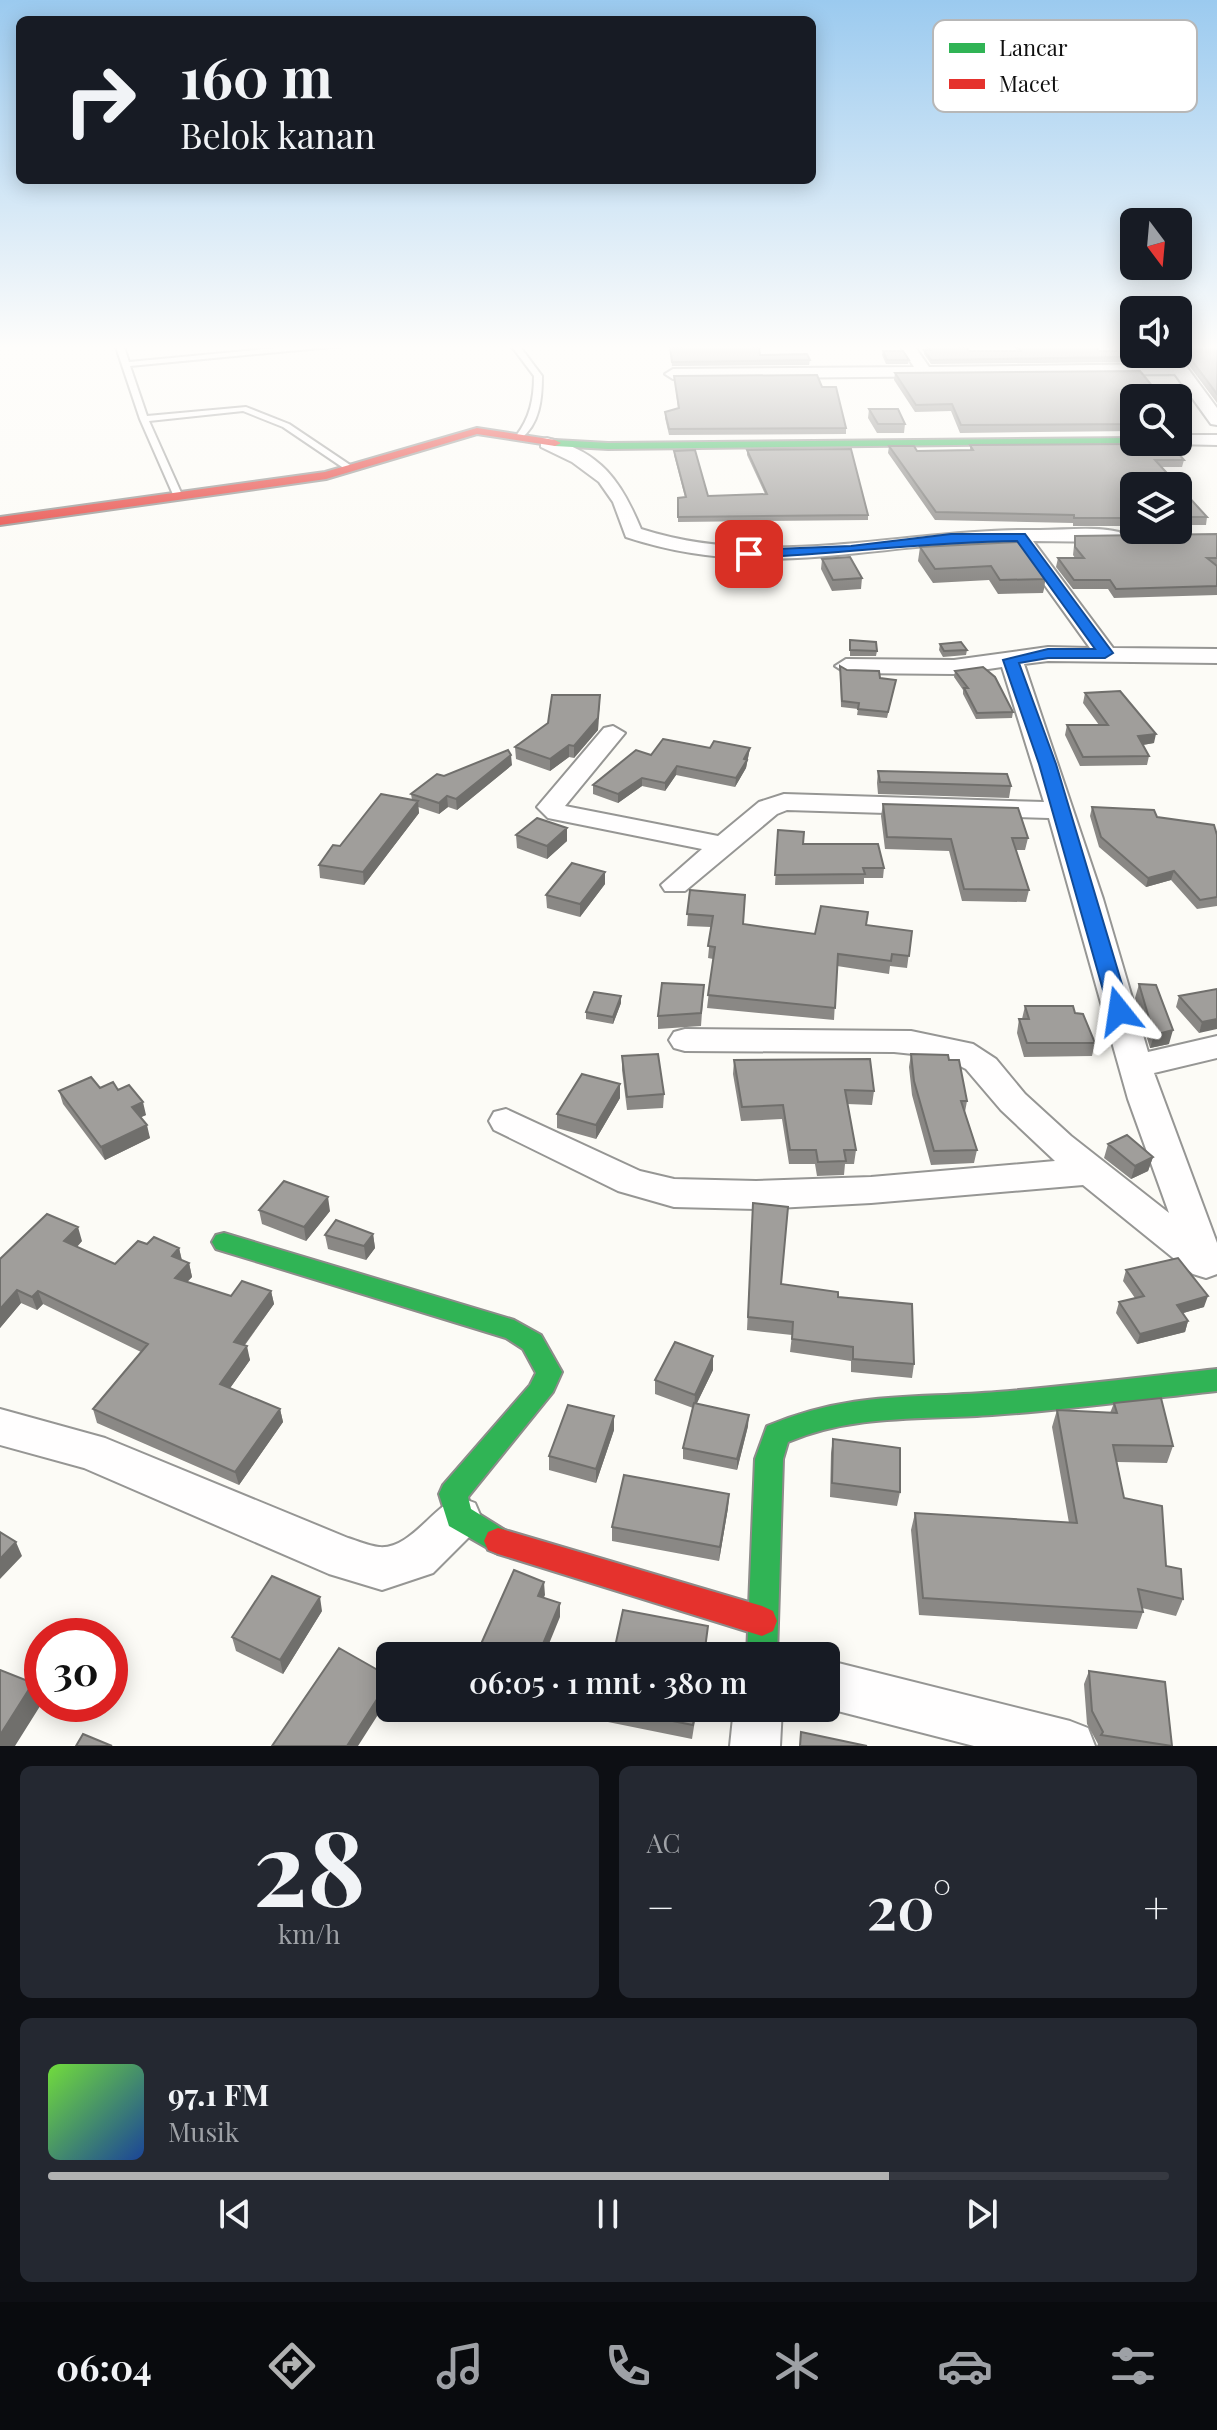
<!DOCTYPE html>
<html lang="id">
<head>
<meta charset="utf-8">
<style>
	:root { --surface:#171b24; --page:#242831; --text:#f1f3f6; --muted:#9ea1a6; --line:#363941; --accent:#b1b2b2 }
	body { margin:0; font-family:"Playfair Display",serif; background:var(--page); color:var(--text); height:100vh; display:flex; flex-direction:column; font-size:30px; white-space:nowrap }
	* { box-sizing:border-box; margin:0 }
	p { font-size:26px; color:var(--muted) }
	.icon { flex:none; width:44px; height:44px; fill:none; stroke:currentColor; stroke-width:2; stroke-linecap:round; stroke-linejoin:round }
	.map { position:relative; height:1746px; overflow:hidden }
	.side { display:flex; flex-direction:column; gap:20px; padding:20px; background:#0d0f14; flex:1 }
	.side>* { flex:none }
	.guide { position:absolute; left:16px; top:16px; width:800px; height:168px; border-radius:12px; box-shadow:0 4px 20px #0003; background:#171b24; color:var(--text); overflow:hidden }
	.needle { width:52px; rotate:164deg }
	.controls { position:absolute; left:1120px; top:208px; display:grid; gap:16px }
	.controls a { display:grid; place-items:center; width:72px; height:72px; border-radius:12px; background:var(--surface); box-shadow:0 4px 20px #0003; font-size:40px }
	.speed { position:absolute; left:24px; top:1618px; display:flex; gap:16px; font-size:40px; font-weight:700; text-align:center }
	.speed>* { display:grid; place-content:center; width:104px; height:104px; border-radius:50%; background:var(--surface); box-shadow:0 4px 20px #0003; line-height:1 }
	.speed .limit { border:12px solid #d22; background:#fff; color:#111 }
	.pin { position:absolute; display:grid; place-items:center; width:68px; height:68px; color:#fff; margin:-34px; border-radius:16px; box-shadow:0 4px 12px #0006 }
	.me { position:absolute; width:88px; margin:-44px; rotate:345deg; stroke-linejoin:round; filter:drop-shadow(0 0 6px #0008) }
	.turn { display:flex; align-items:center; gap:28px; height:168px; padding:0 32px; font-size:36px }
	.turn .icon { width:104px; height:104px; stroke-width:2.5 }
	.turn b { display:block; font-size:56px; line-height:68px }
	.big { font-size:60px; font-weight:600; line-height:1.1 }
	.side .tile { flex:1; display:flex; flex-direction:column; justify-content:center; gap:12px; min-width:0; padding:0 28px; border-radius:12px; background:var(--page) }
	.side .dial { align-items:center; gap:0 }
	.dial b { font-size:104px; line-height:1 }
	.song { display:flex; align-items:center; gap:24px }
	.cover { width:96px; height:96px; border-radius:12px; background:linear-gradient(135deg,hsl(100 70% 55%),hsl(220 70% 35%)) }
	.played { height:8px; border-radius:4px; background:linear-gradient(90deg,var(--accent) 75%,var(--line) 75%) }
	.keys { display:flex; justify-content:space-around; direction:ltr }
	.heat { display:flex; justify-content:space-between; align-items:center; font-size:44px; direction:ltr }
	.side .tiles { flex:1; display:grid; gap:20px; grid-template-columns:1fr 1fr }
	.tile:last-child { grid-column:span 2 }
	.trip { position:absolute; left:376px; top:1642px; width:464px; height:80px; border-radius:12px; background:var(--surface); box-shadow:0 4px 20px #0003; font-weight:600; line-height:80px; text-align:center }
	.tab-bar { display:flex; height:128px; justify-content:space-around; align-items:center; background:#090b0e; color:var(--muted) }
	.tab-bar .icon { width:56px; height:56px }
	.tab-bar .active { color:var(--accent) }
	.tab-bar b { font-size:36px; color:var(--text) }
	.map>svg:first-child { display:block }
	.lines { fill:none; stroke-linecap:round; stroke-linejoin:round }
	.lane-casing { stroke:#969694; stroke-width:4 }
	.street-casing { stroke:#969694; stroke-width:4 }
	.fast-casing { stroke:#8d8c8a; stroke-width:4 }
	.jam-casing { stroke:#8d8c8a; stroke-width:4 }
	.lane { fill:#fffefe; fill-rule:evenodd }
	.street { fill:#fffefe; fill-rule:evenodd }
	.fast { fill:#30b455; fill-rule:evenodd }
	.jam { fill:#e5322d; fill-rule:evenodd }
	.wall { fill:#8a8885 }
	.shaded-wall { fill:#706f6c }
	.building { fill:#a09e9b; stroke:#706f6c; stroke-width:2 }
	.route { fill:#1a73e8; stroke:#114b97; stroke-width:2 }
	.key { fill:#fff; stroke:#b7b7b7; stroke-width:2 }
	.key-label { font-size:22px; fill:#101010 }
</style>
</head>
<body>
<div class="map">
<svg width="1217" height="1746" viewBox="0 0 1217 1746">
	<rect width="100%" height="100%" fill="#fcfbf6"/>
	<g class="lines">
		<defs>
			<path id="lane" d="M115,344H123L129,362L318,344H346L342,346L130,366L147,416L246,407L289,424L356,469L348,471L283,427L243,411L149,421L183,497L175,499L140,419Z
				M510,344H518L542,376C542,398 540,425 520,439L516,436C530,418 534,399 534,376Z"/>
			<path id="street" d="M899,344H913L929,367L1169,364L1161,354H1177L1217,408V425L1211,424L1175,374L673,379L665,374L673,369L914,367Z
				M1178,435H1217V445L1172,444L1178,442Z
				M547,438C601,452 621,481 641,529C771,571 906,528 1040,530C1065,530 1095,526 1119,532L1122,536L1112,542L1033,541L1113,648L1217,649V663L1048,661L1024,664L1103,899L1148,1052L1217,1036V1058L1154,1073L1217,1243V1274L1206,1278L1193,1274L1083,1185L871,1203L756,1209L674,1207L618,1191L494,1130L489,1121L494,1112L506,1109L640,1171L674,1179L756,1181L871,1177L1055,1161L1001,1110L966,1069L942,1057L894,1052L685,1051L674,1048L669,1040L674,1032L685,1029L911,1031L973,1044L996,1059L1025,1094L1071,1136L1169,1213L1128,1099L1049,818L787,810L777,814L685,891H665L661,885L702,849L548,818L537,807L604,728L613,726L625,733L565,806L718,836L759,802L784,794L1044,802L1002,667L954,674L846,673L835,666L846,659L954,660L1048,647L1090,648L1013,541C873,542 766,583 626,537L613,502L599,482L572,462L541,447V439Z
				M0,1409L105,1438L348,1538C358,1541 369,1546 379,1547C410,1550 432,1507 459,1497L475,1503L481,1517L475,1531L433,1573L382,1590L329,1574L84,1468L0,1445Z
				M826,1660L1070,1721L1088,1728L1095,1746H974L826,1708Z
				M734,1708H782L780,1746H730Z"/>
			<path id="fast" d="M1134,438V442L1138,443L608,449L555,446L549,443L555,440L608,443Z
				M224,1233L514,1320L541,1335L562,1372L553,1392L468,1497L471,1509L508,1532L512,1541L508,1550L498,1554L449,1526L439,1494L443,1485L530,1385L536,1373L523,1349L506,1338L216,1249L212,1242L216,1235Z
				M1217,1369V1391C1142,1399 1067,1410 992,1415C923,1420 854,1414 788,1442L783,1459L777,1656H747L755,1459L767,1426C851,1391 910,1399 997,1392C1070,1386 1144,1377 1217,1369Z"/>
			<path id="jam" d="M477,428L555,440L561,443L555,446L477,434L326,479L0,525V517L325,472Z
				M498,1528L762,1606L773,1611L777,1621L773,1631L762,1636L498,1554L488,1550L484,1541L488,1532Z"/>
		</defs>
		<use href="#lane" class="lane-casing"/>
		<use href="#street" class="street-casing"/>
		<use href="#fast" class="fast-casing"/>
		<use href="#jam" class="jam-casing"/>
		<use href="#lane" class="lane"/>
		<use href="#street" class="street"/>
		<use href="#fast" class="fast"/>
		<use href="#jam" class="jam"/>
	</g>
	<path class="wall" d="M922,344H956L959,347L969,351H1017L1012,344H1094L1099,351L1127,357L1126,362L931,364L924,354V350H927Z
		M1178,344H1217V403L1179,352H1178Z
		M670,347L810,360L809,365L672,366Z
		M883,351L909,360L908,364H886L882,355Z
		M1141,354H1164L1163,361H1150Z
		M895,373L1134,398V431L960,433L951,411L915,412L894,380Z
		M674,376L846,428V434L669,435L665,418V412L678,408Z
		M869,409L905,424L904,433H877L868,418Z
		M1136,444L1184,460L1182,467H1162L1207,517L1206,525H1178V486H1134V526H1073V523L935,520L888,453L889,446L917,451L970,450V445Z
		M747,450L868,515V520L678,522V498L685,497L674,455V451L708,496L765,494L747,455Z
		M1217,534V595L1114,598L1108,589H1073L1056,567L1058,558H1075L1073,555L1075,536Z
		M920,547L1046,575L1044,589L1043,593L998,594L989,580L933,583L918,561Z
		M822,559L862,578L861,589L832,591L821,569Z
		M850,640L877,651L876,656H850Z
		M940,644L967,650L966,655L943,657L939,650Z
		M840,666L847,670L880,678L896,680L887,718L857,715L858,709L841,707Z
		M955,671L1013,712L1012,718L976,719L963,694V690L954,677Z
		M1085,693L1154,743L1143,745L1149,756L1147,765L1080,766L1065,735L1067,725H1099L1083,703Z
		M600,695L598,730L574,758L569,757L550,771L516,759L515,747Z
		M710,748H750L746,768L735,787L676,775L665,791L642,786L618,803L593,794V785L651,755Z
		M512,765L457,810L448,807L439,814L418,807L419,813L364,885L320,878L319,865L340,846L412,800L411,794L444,776Z
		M878,771L1011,786L1009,798L878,794L877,783Z
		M883,804L1028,838L1025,850H1016L1029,890L1026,902L962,901L949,851L885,849L881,816Z
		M1092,807L1157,817L1217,835V906L1197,909L1171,880L1146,887L1099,847L1090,816Z
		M778,830L803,844L884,868L883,878H864V884L775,885Z
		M516,835L567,841L547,859L517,848Z
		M605,884L580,917L547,908L546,895Z
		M690,890L743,924L815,934L866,925L912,931L907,968L890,966L889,974L837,966L834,1020L707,1008L713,959L708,958L711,927L687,926Z
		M1139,984L1169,1044L1150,1048L1135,998Z
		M704,985L701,1026L658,1029V1016Z
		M1217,989L1199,1033L1176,1007L1179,996Z
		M621,1003L613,1024L586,1019V1012Z
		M1025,1006L1075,1013L1095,1043L1092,1056L1024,1057L1017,1033L1019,1019H1022Z
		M911,1054L949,1060L967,1101L965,1112L977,1150L974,1163L931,1165L912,1095L909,1067Z
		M622,1056L664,1094L663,1108L627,1110L622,1070Z
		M734,1060L874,1091L872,1105L847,1104L856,1150L854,1164H845L844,1175L817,1176L815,1164H789L782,1119L741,1121L733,1074Z
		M620,1084V1098L596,1139L557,1128V1114Z
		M118,1090L146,1115L141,1117L150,1138L105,1160L63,1104L59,1091Z
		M1108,1144L1153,1157L1148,1171L1131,1179L1104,1158Z
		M753,1203L781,1284L838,1297L914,1364L912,1378L851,1372V1361L790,1352L792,1335L747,1330Z
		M259,1210L330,1211L306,1241L262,1224Z
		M373,1234L375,1248L366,1260L328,1249L325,1235Z
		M82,1241L77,1247L115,1264L147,1244L179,1248L182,1260L189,1263L192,1277L187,1282L231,1296L271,1291L274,1304L245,1345L250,1360L230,1388L280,1409L283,1422L239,1485L97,1423L93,1409L141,1352L43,1304L37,1310L21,1303L0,1328V1259Z
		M1126,1270L1204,1307L1183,1313L1188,1321L1185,1332L1137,1344L1116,1313L1119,1302L1135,1298L1123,1281Z
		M713,1370L697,1403L748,1426L737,1470L683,1459V1448L693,1408L655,1394V1380Z
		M1114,1403L1173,1446L1167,1463L1117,1462L1124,1498L1166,1566L1183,1599L1176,1616L1142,1608L1143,1612L1137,1629L919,1615L911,1530L915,1513L1069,1523L1052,1427L1057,1410L1110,1413Z
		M614,1416V1430L596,1483L549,1470V1456Z
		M833,1439L900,1492L897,1506L830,1497L831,1453Z
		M729,1494L728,1508L719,1561L612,1541V1527Z
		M322,1611L283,1674L236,1651L232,1637Z
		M1089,1671L1172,1746H1097L1098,1744L1087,1724L1084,1684Z
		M603,1708H697L692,1739L603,1721Z"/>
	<path class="shaded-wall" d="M1183,425L1181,432L1178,433V426Z
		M600,695L598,730L574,758V746Z
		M1156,734L1154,743L1136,746L1138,736Z
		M569,745V757L550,771V759Z
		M750,748L746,768L735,787L736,778L744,759Z
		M511,755L512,765L457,810L456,799Z
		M677,766L676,775L665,791V783Z
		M642,778V786L618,803V794Z
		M447,796L448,807L439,814V803Z
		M418,801L419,813L364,885L363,872Z
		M567,828V841L547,859V846Z
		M1174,871L1171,880L1146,887L1148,878Z
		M605,872V884L580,917V904Z
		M621,996V1003L613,1024V1017Z
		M1217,1019V1029L1199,1033L1202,1022Z
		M1173,1030L1169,1044L1150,1048L1154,1035Z
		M620,1084V1098L596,1139V1125Z
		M143,1102L146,1115L135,1120L132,1107Z
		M147,1125L150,1138L105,1160L101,1147Z
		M1153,1157L1148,1171L1131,1179L1135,1166Z
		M328,1197L330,1211L306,1241L304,1227Z
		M78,1227L82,1241L69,1255L64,1241Z
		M373,1234L375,1248L366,1260L364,1246Z
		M179,1248L182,1262L172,1256Z
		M189,1263L192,1277L178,1291L175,1278Z
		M17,1290L21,1303L0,1328V1309Z
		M38,1291L43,1304L37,1310L32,1297Z
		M271,1291L274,1304L237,1355L234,1342Z
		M1208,1296L1204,1307L1173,1316L1177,1305Z
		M1188,1321L1185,1332L1137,1344L1140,1334Z
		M247,1346L250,1360L223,1398L220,1384Z
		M713,1356V1370L694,1409L695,1395Z
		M280,1409L283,1422L239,1485L235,1472Z
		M749,1415L748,1426L737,1470V1459Z
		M614,1416V1430L596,1483V1469Z
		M729,1494L728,1508L719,1561L720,1547Z
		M16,1542L22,1556L0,1579V1559Z
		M544,1582L545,1595L539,1609L538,1596Z
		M320,1597L322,1611L283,1674L280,1660Z
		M560,1603V1617L544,1656H538Z
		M390,1679V1696L358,1746H347Z
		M33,1683L42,1703L15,1746H0V1735Z"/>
	<path class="building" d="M926,344H956L959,347H966L969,351H1021L1015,344H1094L1099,351H1122L1127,357L931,360L924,350H930Z
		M1178,344H1217V394L1181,346H1178Z
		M728,345L759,347L760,355L807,354L810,360L672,362L670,347Z
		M883,351H903L909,360H887Z
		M1140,371L1162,398H1134V424L961,425L952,404L916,405L895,373Z
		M817,375L822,387H836L846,428L669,429L665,412L679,408L674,376Z
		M869,409H898L905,424H878Z
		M1139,442H1169L1184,460H1155L1207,517H1178V486H1134V518H1074V515L936,512L889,446H914L917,451L973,450L970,445L1136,444Z
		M851,449L868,515L678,517V498L686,497L674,451L695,450L708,496L767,494L747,450Z
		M1217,534V558H1207L1217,566V586L1116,589L1110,580H1074L1058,558H1084L1075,547V536Z
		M1020,542L1046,575H1042L1045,579L1000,580L991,566L935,569L920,547Z
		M850,557L862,578L833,580L822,559Z
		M850,640L876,642L877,651L850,650Z
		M961,642L967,650L944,651L940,644Z
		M840,666L847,670L879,671L880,678L896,680L888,712L858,709L859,703L842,701Z
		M983,667L995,677L1013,712L977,713L964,688H968L955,671Z
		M1120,691L1156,734L1138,736L1149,756L1083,757L1067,725H1108L1085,693Z
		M552,695H600L598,718L574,746L569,745L550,759L515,747L548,723Z
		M663,739L710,748L714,741L750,748L744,759L747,760L736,778L677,766L665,783L642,778L618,794L593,785L636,750L651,755Z
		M508,750L511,755L456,799L447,796L439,803L411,794L437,774L444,776Z
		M878,771L1007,774L1011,786L880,782Z
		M381,794L418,801L363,872L319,865L333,845L340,846Z
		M883,804L1018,808L1028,838H1012L1029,890L964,889L951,839L887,837Z
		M1092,807L1154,810L1157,817L1214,825L1217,835V897L1200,900L1174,871L1148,878L1101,837Z
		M537,818L567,828L547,846L516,835Z
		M778,830L804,832L803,844H878L884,868H863L865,874L775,875Z
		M572,863L605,872L580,904L546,895Z
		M690,890L745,895L743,924L815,934L821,906L868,912L866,925L912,931L909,956L892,954L891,961L838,954L835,1008L708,995L715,947L708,946L713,916L687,914Z
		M662,983L704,985L701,1013L658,1016Z
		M1139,984L1156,985L1173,1030L1154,1035Z
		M1217,989V1019L1202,1022L1179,996Z
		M594,992L621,996L613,1017L586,1012Z
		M1025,1006H1073L1075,1013L1083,1014L1095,1043H1027L1019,1019H1029Z
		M658,1054L664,1094L627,1097L622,1056Z
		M911,1054L948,1055L949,1060H959L967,1101H961L977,1150L934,1151L914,1081Z
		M870,1059L874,1091L845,1090L856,1150H844L846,1161L818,1162L816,1150H790L783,1105L742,1107L734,1060Z
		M582,1074L620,1084L596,1125L557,1114Z
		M91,1077L100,1088L113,1082L118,1090L129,1085L143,1102L132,1107L147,1125L101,1147L59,1091Z
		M1127,1135L1153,1157L1135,1166L1108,1144Z
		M284,1181L328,1197L304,1227L259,1210Z
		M753,1203L788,1207L781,1284L838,1292V1297L912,1304L914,1364L853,1359V1347L792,1339L793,1322L748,1317Z
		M47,1214L78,1227L64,1241L115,1264L138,1241L147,1244L154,1237L179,1248L172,1256L189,1263L175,1278L231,1296L242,1281L271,1291L234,1342L247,1346L220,1384L280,1409L235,1472L93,1409L148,1344L38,1291L32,1297L17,1290L0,1309V1259Z
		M336,1220L373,1234L364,1246L325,1235Z
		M1178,1258L1208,1296L1177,1305L1188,1321L1140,1334L1119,1302L1144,1296L1126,1270Z
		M675,1342L713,1356L695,1395L655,1380Z
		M1161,1398L1173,1446L1113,1445L1124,1498L1162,1506L1166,1566L1181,1569L1183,1599L1138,1589L1143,1612L923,1598L915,1513L1077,1523L1057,1410L1117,1413L1114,1403Z
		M694,1403L749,1415L737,1459L683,1448Z
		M568,1405L614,1416L596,1469L549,1456Z
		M833,1439L900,1448V1492L832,1483Z
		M624,1475L729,1494L720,1547L612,1527Z
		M0,1532L16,1542L0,1559Z
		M514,1570L544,1582L538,1596L560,1603L538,1656H486L477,1653Z
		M272,1576L320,1597L280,1660L232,1637Z
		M623,1610L708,1626L704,1656H613Z
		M339,1648L390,1677V1679L347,1746H272Z
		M0,1670L33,1683L0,1735Z
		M1089,1671L1165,1682L1172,1746L1101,1735L1103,1732L1092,1711Z
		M607,1708H696L693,1725Z
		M801,1732L867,1746H800Z
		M83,1734L112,1746H76Z"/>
	<linearGradient id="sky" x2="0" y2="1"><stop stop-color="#9bcaef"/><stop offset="0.59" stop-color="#fefdfb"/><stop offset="1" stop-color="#fefdfb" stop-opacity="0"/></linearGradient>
	<rect width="1217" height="588" fill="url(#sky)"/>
	<path class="route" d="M951,534H1025L1113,653L1105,658H1048L1019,663L1056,764L1130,1011L1127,1015H1112L1109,1011L1039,764L1003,660L1048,649H1095L1017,541C927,542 839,554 749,558L743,554L749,550L851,546Z"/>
	<rect x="933" y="20" width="264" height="92" rx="12" class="key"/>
	<rect x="949" y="43" width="36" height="10" fill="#30b455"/>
	<rect x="949" y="79" width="36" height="10" fill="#e5322d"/>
	<g class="key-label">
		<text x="999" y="56">Lancar</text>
		<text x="999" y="92">Macet</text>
	</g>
</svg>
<div class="controls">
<a><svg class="needle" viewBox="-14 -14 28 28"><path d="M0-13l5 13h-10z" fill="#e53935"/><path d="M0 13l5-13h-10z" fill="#9ea1a6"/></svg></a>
<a><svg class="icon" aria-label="sound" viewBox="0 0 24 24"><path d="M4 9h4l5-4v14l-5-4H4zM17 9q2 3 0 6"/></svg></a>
<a><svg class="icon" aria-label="search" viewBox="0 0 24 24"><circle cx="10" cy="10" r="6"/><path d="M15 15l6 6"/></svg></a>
<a><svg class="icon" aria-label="layers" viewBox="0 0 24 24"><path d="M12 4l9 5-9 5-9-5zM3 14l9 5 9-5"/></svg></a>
</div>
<div class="speed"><div class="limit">30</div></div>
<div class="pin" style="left:749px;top:554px;background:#d93025"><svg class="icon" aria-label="arrive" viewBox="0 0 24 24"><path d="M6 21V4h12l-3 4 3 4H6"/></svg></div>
<svg class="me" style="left:1119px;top:1011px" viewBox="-20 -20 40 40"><path d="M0-17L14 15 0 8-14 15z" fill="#1a73e8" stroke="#fff" stroke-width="4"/></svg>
<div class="trip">06:05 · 1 mnt · 380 m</div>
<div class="guide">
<div class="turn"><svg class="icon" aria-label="right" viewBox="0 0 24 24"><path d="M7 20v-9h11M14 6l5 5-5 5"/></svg><div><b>160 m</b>Belok kanan</div></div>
</div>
</div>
<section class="side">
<div class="tiles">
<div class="tile dial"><b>28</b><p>km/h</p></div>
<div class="tile"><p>AC</p>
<div class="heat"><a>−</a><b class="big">20°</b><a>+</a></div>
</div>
<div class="tile">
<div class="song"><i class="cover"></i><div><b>97.1 FM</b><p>Musik</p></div></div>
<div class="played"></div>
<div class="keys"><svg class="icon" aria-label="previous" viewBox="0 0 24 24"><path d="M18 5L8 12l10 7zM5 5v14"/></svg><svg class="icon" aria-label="pause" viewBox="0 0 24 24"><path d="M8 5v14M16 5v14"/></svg><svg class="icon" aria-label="next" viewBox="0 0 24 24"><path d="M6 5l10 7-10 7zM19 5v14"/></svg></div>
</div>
</div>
</section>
<nav class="tab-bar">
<b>06:04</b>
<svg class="icon active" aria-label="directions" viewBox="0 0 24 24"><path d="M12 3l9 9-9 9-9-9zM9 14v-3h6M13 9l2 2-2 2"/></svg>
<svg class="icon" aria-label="music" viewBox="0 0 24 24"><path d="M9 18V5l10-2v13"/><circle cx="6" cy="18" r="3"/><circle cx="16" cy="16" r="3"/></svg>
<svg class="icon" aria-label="phone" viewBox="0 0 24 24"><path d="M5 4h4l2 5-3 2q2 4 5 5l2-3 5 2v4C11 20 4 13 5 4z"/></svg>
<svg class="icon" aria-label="climate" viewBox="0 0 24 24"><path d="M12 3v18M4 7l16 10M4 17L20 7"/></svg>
<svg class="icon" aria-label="car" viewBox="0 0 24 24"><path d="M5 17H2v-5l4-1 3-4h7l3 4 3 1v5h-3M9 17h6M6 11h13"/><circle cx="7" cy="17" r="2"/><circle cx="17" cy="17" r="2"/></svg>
<svg class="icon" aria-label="filters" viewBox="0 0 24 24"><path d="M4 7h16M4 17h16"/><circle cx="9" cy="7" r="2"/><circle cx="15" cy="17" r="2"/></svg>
</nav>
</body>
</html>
